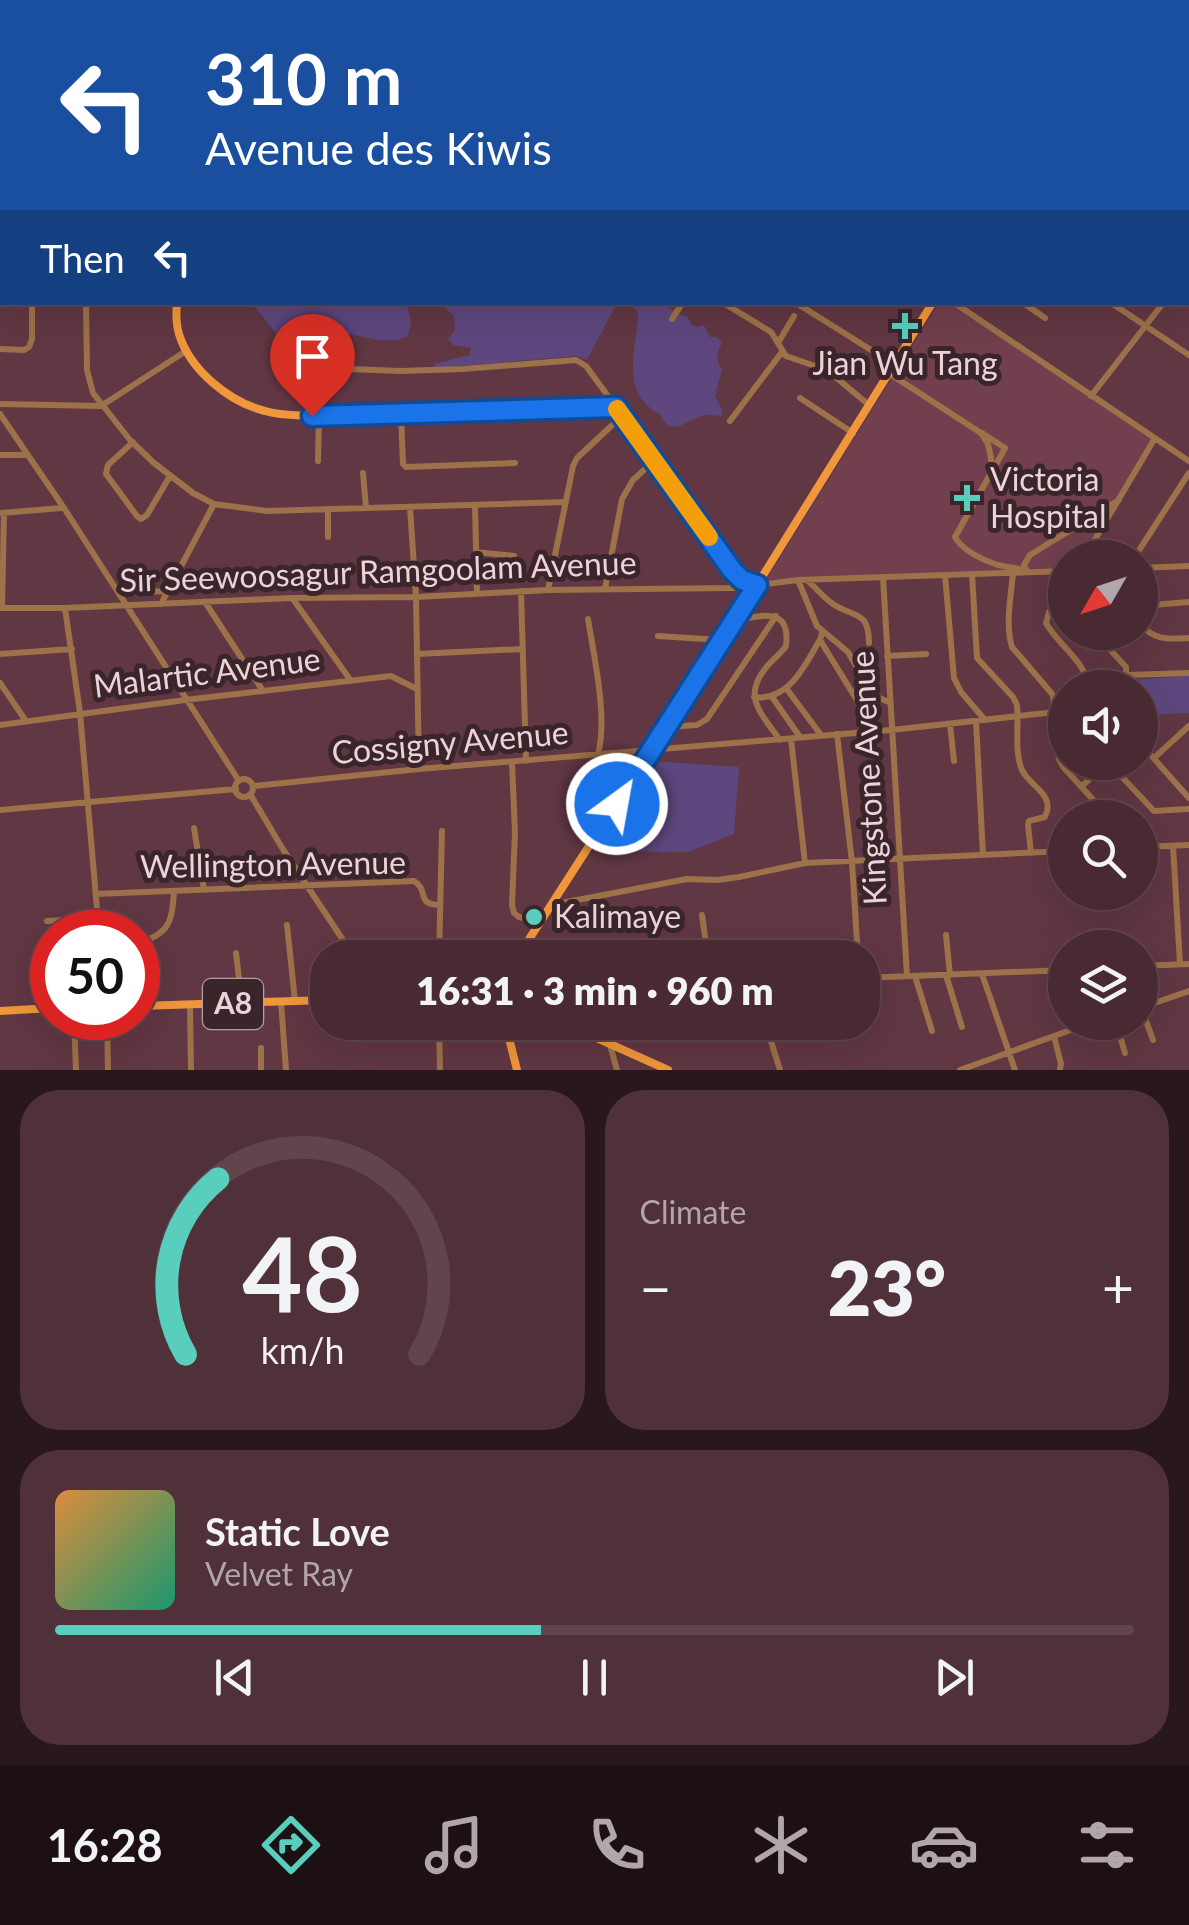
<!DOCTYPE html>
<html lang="en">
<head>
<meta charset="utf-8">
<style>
	:root { --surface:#492932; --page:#50313a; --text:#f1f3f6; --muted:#b1a6ac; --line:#61454d; --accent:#5acebd }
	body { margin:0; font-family:Lato,sans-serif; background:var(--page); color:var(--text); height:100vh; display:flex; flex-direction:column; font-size:38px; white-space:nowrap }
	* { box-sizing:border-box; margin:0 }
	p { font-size:32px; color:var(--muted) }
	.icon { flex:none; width:55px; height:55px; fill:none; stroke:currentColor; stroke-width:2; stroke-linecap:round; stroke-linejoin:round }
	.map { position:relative; height:1070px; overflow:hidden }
	.details { display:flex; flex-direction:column; gap:20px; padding:20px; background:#28171c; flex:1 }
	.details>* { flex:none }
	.hud { position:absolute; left:0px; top:0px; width:1190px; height:305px; box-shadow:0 10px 40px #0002,0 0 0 2px var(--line); background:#1a4fa0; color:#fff; overflow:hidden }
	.needle { width:65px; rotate:231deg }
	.fabs { position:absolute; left:1048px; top:540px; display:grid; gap:20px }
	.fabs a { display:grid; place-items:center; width:110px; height:110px; border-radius:50%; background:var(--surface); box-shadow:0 10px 40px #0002,0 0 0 2px var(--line); font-size:50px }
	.speed { position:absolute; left:30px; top:910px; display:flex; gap:20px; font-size:50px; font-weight:700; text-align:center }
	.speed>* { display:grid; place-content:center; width:130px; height:130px; border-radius:50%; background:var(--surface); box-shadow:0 10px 40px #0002,0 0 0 2px var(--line); line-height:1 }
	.speed .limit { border:15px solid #d22; background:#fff; color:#111 }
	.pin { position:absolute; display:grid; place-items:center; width:85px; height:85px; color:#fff; margin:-102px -42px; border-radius:50% 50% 50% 0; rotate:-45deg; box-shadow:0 0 10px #0007 }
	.pin .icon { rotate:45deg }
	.me { position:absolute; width:110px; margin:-55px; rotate:32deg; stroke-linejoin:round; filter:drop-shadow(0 0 8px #0008) }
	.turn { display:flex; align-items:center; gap:35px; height:210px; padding:0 40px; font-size:45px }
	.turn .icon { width:130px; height:130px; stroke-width:2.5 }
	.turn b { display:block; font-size:70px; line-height:85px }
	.then { display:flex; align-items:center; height:95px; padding:0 40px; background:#0003; gap:20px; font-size:38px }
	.big { font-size:75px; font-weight:800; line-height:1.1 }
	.details .card { flex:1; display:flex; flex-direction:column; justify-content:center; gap:15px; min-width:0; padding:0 35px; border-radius:40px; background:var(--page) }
	.details .dial { align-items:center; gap:0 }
	.dial svg { height:260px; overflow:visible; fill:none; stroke:var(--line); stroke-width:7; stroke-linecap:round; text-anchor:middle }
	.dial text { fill:var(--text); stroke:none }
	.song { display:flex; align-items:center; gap:30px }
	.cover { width:120px; height:120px; border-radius:15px; background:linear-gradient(135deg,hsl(30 70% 55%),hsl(160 70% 35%)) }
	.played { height:10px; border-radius:5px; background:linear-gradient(90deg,var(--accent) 45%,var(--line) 45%) }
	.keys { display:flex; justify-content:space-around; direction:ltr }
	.heat { display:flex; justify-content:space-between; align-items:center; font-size:55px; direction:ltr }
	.details .tiles { flex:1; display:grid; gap:20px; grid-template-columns:1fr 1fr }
	.card:last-child { grid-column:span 2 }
	.trip { position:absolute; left:310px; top:940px; width:570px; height:100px; border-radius:40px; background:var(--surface); box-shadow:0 10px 40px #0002,0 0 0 2px var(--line); font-weight:800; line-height:100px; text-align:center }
	.dock { display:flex; height:160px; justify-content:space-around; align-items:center; background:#1d1014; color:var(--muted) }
	.dock .icon { width:70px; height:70px }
	.dock .on { color:var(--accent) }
	.dock b { font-size:45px; color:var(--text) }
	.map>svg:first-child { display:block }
	.built { fill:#713f4d }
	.green { fill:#5e477e }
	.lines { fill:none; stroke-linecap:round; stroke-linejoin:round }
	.minor { stroke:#9d7149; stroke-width:6 }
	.major { stroke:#f1973b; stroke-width:8 }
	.route-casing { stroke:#114b97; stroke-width:25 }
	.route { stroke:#1a73e8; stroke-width:18 }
	.slow { stroke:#f59e0b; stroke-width:18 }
	.poi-dot { fill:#5acebd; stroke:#39252a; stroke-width:4 }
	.labels { text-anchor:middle; stroke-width:10; stroke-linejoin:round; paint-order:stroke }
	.shield { fill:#39252a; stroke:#b79ea4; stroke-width:2.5 }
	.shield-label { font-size:30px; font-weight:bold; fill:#edd2d8 }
	.poi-label { font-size:32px; fill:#edd2d8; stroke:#39252a; text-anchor:start }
	.street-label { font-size:32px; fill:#edd2d8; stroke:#39252a }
</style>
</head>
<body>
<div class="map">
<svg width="1189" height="1070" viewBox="0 0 1189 1070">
	<rect width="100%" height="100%" fill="#613743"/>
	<path class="built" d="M939,303H949L1152,438L1081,557L1065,558V569L766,580Z"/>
	<path class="green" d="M235,0H573V2H239Z
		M377,303C386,309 398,302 408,308L411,322L408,336C386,347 364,334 341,334L323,349L320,356L313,358L296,345L282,341L252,303Z
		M440,303H617L587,360L577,356L435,368L434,364L470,355L471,348L453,345L448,339L455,330L454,316Z
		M628,303H663L681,315L688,317L691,324L697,327L704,325L710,337H717L722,343C717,354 714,358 722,369L715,396L722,409L721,416C717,416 708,414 704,415C687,419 671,440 660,414C622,395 634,354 638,320V312Z
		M1189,676V713L1140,715V688L1129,687V680Z
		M651,761L739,767L734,834L688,852L597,851Z"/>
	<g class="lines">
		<path class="minor" d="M118,0L121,2
			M909,0L913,2
			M1024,0L1028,2
			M688,2L689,0
			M780,2L781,0
			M964,2L966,0
			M1188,22H1189
			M0,74H2
			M1188,129H1189
			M1188,166L1189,167
			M1188,254L1189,255
			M1188,271L1189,269
			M86,302L87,370L93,393L130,440L154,463L193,493L214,504L267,511L566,502
			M722,302L771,332L786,356L818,367L833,375L869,405
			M953,302L1189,461
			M1022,302L1045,318
			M1110,302L1189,355
			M801,306L895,365
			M672,319L683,302
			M778,343L794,316
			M0,349L24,350L29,347L32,339V302
			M890,374L981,433L988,444L991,458V473L955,537C961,549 982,560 995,564C1006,568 1016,566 1027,572L1024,565L1030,555L1119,500
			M1091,396L1164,302
			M800,398L853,433
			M0,404L101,406L186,351
			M401,413L403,464L406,467L515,463
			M0,414L64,508L239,781
			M313,416L341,376L350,369L400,371L463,369L576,360L586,366L616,407
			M730,421L782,352
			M982,433L1005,448L993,470
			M133,442L108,465L106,474L137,516L141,519L147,515L170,476
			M0,455H28
			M318,461L319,416
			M363,473L366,508
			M475,505L477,592
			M410,507L416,597L419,769
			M328,509V537
			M0,513L62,508
			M476,552L514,556
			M1084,558L1155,438
			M1134,558L1189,473
			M1140,568L1189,566
			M1013,573C1011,596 1005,624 1012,647L1053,695L1059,759L1064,768L1110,818
			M972,574L977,658L1013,697L1017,705C1019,725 1014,751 1022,770C1030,787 1056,794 1045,817L1029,821L1028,825L1031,853
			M945,575L954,678L961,692L985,720
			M883,577L907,976
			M798,580L817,626L848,652L870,690L877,697L889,702
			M808,581C816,588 824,598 833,604C854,618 869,610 869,643
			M605,589L622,499L633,480L655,460
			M548,590L573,466L577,458L622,416
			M521,591L526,761
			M119,593L168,591
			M293,599L351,681
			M205,602L263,691
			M161,604L214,504
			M1065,604L1049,612L1046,623C1058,645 1086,661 1089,688
			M1140,606L1189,602
			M0,608H65L292,598L416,597L548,590L733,588L798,580L1065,571
			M2,608L4,513
			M65,608L80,713L99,932
			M588,619C594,657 608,718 598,754
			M734,621C760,616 791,605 786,646C781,653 776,657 770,663C740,695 760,712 780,740
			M1140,624C1155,641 1168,639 1189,638
			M1094,632L1126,667V688
			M822,633L820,640L871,723L870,731
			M658,636L720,640
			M0,654L72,649
			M417,654L523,649
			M887,656L926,654
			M1127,675L1189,673
			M0,683L26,721
			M786,688L821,735
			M754,697C788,702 805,666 819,641
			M772,697L800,737
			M976,721L983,855
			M950,724L954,761
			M0,725L185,700L391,676L417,689
			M666,727L697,725L707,719L776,616
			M837,734L852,862L858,958
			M791,739L805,863
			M1140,743L1189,798
			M1154,758L1189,726
			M512,762L515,833L512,905L514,913L519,917L539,922
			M1108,762L1154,811L1189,809
			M235 788a9 9 0 1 1 18 0a9 9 0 1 1-18 0Z
			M253,786L419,769L891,730L1065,711
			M1081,787L1108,762
			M250,794L284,851L355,958
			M0,810L236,789
			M1086,818L1096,803
			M194,828L204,890
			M1173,846L1180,964
			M1140,847L1189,845
			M1140,858L1141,873
			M96,894L414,881C430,891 415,904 439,905
			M551,905L687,879L717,880L739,877L805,863L1065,851
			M702,915L708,958
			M47,921L98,918
			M287,925L295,1001
			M946,935L950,975
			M138,943C170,934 172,921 174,891
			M236,953L242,1004
			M439,958L442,831
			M1140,966L1189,964
			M1053,971L1065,1013
			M982,974L1015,1070
			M946,975L962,1027
			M915,976L932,1031
			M862,978L1065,970
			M281,1002L286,1070
			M190,1005L191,1070
			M1141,1007L1153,1040
			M1140,1008L1189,991
			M74,1018L76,1070
			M107,1018L108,1070
			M439,1022L440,1070
			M765,1022L780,1070
			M1116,1022L1125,1053
			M1054,1036L1061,1064L1060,1069
			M610,1045L617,1070
			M261,1048V1070
			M960,1070L1093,1022"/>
		<path class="major" d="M1121,2L1122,0
			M0,239H2
			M0,248H2
			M177,302C176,313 176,324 179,334C190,370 229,402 265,411C281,416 297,415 313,416L616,407L732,571L742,580L757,585
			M517,958L757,585L933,302
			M138,1006L328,1000
			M0,1011L52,1008
			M505,1022L517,1070
			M561,1022L668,1070"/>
	</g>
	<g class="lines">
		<defs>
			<path id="route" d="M312,416L616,407L732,570L742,580L757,585L617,804"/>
		</defs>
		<use href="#route" class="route-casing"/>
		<use href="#route" class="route"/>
		<path class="slow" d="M617,409L709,537"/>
	</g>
	<g class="poi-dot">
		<path d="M900 311h10v10h10v10h-10v10h-10v-10h-10v-10h10z"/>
		<path d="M962 483h10v10h10v10h-10v10h-10v-10h-10v-10h10z"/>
		<circle cx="534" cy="917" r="10"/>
	</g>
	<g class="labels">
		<rect class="shield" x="203" y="979" width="60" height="50" rx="8"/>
		<g class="shield-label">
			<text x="233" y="1014">A8</text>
		</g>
		<g class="poi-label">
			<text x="905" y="375" text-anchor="middle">Jian Wu Tang</text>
			<text x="990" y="491">Victoria<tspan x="990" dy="37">Hospital</tspan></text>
			<text x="554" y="928">Kalimaye</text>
		</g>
		<g class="street-label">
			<text transform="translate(378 572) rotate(-2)" y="11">Sir Seewoosagur Ramgoolam Avenue</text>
			<text transform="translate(207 673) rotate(-7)" y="11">Malartic Avenue</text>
			<text transform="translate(450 743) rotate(-5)" y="11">Cossigny Avenue</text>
			<text transform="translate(869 778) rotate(-93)" y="11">Kingstone Avenue</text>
			<text transform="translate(273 865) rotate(-1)" y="11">Wellington Avenue</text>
		</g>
	</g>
</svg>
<div class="fabs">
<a><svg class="needle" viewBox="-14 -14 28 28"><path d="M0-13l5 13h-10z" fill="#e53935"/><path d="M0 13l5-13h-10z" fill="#b1a6ac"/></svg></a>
<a><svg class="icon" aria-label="sound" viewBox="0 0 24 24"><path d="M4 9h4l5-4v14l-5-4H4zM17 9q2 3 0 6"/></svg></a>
<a><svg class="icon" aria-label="search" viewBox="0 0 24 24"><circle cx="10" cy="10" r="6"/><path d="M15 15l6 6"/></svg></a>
<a><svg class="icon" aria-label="layers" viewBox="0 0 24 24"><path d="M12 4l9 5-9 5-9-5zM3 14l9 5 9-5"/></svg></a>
</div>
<div class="speed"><div class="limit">50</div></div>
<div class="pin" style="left:312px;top:416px;background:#d93025"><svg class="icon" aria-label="arrive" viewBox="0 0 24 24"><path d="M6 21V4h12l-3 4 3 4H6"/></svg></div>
<svg class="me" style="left:617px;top:804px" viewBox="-20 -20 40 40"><circle r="17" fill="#1a73e8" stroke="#fff" stroke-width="3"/><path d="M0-11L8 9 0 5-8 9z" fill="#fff"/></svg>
<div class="trip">16:31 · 3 min · 960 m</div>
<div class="hud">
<div class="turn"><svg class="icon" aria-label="left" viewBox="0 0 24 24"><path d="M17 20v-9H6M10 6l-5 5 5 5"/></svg><div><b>310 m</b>Avenue des Kiwis</div></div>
<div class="then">Then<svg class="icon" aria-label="left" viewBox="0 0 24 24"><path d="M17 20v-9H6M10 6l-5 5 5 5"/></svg></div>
</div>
</div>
<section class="details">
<div class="tiles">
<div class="card dial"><svg viewBox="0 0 100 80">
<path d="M14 69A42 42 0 1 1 86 69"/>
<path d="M14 69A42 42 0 0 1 24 15" stroke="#5acebd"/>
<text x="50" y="56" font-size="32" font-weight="700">48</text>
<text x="50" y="72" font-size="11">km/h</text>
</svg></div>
<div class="card"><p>Climate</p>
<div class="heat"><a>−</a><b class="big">23°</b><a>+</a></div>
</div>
<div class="card">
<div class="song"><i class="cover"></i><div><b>Static Love</b><p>Velvet Ray</p></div></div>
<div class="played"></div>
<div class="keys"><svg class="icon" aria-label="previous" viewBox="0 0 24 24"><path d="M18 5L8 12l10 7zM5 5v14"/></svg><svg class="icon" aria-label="pause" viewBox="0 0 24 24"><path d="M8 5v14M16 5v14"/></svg><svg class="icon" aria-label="next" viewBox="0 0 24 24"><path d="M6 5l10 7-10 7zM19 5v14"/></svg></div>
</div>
</div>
</section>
<nav class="dock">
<b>16:28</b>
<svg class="icon on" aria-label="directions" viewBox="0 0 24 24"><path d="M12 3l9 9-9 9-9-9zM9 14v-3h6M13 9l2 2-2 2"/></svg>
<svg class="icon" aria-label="music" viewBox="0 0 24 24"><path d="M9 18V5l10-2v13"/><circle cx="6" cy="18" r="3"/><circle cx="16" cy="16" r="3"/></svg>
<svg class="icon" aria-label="phone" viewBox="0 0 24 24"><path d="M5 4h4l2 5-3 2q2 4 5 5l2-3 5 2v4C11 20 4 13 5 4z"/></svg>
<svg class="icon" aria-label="climate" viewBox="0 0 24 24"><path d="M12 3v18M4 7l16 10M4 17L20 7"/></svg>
<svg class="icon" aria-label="car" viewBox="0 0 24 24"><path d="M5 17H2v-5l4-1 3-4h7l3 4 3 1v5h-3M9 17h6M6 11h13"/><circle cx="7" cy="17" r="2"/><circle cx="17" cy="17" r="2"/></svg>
<svg class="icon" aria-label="filters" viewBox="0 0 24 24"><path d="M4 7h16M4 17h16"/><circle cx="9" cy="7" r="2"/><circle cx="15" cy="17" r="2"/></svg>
</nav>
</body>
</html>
